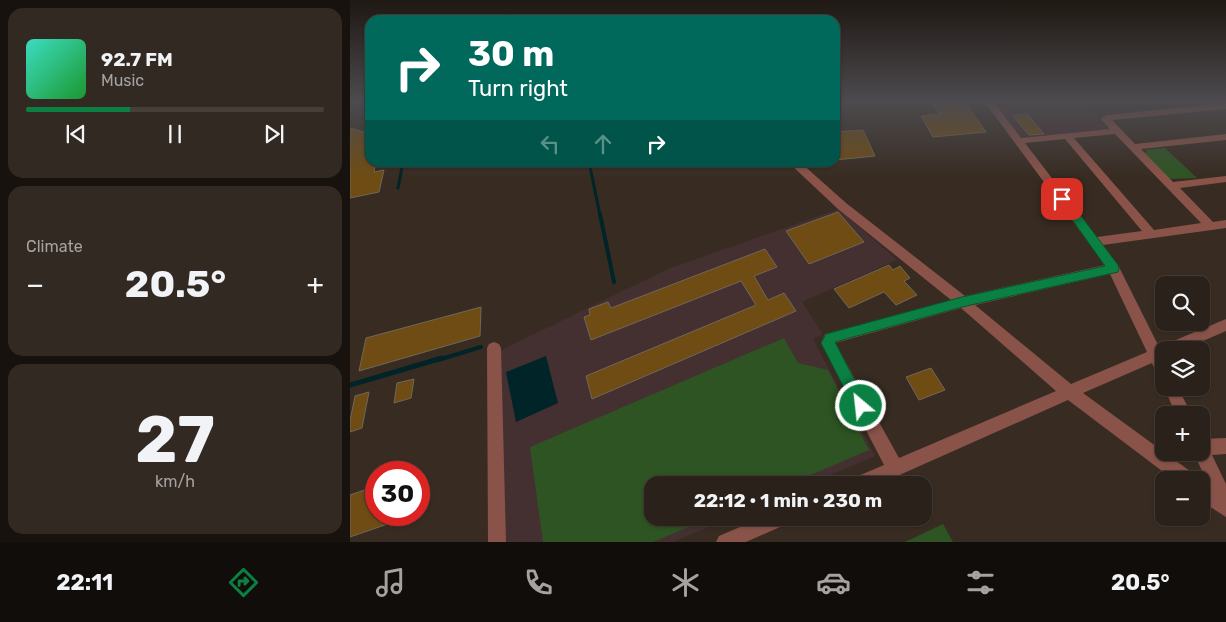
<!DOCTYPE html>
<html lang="en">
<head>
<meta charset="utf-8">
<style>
	:root { --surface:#2a211a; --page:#322923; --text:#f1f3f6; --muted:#a5a3a2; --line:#463e39; --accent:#0b8043 }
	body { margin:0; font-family:Rubik,sans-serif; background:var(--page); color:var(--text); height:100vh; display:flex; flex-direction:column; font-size:19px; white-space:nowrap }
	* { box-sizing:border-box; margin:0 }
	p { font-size:16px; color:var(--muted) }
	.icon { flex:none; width:28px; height:28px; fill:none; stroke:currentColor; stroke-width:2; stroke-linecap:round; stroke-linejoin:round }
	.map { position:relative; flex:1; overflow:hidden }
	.details { display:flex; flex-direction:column; gap:8px; padding:8px; background:#17120e; width:350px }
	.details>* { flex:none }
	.top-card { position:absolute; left:15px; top:15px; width:475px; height:152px; border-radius:15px; box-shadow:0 1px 4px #0004,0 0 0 1px var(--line); background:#00695c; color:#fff; overflow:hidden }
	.fabs { position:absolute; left:805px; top:276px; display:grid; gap:10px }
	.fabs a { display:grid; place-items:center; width:55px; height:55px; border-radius:10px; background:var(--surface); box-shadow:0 1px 4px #0004,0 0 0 1px var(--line); font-size:25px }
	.speed { position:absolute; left:15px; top:461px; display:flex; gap:10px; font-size:25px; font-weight:700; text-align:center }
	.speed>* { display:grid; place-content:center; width:65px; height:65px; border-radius:50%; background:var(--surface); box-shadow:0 1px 4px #0004,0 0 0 1px var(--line); line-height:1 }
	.speed .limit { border:8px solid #d22; background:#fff; color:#111 }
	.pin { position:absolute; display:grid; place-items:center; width:42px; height:42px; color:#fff; margin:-21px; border-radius:10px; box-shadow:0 2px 8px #0006 }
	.me { position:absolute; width:55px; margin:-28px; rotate:332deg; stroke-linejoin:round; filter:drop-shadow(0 0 4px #0008) }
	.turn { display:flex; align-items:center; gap:18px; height:105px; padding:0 20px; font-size:22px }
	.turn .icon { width:65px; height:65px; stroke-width:2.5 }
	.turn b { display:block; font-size:35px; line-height:42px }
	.lanes { display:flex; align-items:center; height:48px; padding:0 20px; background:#0003; justify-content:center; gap:25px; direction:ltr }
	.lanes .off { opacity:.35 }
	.big { font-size:38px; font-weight:700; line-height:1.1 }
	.details .card { flex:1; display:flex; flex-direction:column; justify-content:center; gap:8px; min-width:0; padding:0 18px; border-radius:15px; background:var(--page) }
	.details .dial { align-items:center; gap:0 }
	.dial b { font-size:65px; line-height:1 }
	.song { display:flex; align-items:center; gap:15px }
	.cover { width:60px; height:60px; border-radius:8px; background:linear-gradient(135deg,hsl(170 70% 55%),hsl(130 70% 35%)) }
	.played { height:5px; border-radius:2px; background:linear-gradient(90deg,var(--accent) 35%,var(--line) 35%) }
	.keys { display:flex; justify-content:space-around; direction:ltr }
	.heat { display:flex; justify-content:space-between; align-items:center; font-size:28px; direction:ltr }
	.trip { position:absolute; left:294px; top:476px; width:288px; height:50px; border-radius:15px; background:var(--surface); box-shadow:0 1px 4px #0004,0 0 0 1px var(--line); font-weight:700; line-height:50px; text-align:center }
	.tab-bar { display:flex; height:80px; justify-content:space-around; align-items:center; background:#110d0a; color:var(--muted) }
	.tab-bar .icon { width:35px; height:35px }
	.tab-bar .active { color:var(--accent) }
	.tab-bar b { font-size:22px; color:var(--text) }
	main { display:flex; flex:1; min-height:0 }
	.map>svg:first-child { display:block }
	.education { fill:#443031 }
	.green { fill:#2e5423 }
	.water { fill:#002427 }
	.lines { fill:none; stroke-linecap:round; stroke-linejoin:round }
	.stream-far2 { stroke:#002427; stroke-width:3 }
	.stream-far1 { stroke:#002427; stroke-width:4 }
	.stream { stroke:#002427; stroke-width:5 }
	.building { fill:#6f4c13; stroke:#716759 }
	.minor { fill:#895349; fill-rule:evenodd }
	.route { fill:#0b8043; stroke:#07532c }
</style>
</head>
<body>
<main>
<section class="details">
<div class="card">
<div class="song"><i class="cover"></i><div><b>92.7 FM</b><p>Music</p></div></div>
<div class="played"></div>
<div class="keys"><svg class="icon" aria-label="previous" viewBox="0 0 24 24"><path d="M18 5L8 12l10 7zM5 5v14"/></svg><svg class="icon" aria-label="pause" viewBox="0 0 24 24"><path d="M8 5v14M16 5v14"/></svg><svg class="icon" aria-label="next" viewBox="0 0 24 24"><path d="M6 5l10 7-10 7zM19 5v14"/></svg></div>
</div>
<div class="card"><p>Climate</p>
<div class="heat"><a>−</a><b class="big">20.5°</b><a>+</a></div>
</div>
<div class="card dial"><b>27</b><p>km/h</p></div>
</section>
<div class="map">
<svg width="876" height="542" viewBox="0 0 876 542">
	<rect width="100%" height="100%" fill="#382c22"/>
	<path class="education" d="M642,101H798L739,107L760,129L671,138Z
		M489,209L547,260L452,302L473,334L463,339L525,456L457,485H302V518H381L323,542H152L147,352L318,269Z"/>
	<path class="green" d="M815,148L847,178L819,179L793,153L797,152L795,150Z
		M434,338L448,363L478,370L519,450L437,485H302V518H360L303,542H193L180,447Z
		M593,524L603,542H555Z"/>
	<path class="water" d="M196,356L208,403L166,422L156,372Z"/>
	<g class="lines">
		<path class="stream-far2" d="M239,162L250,215
			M48,188L53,162"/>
		<path class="stream-far1" d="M250,214L264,282
			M88,360L131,347"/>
		<path class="stream" d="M0,385L92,358"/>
	</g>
	<path class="building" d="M610,101L612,104H616L636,132L583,137L571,116L590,114L583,104Z
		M677,114L694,134L679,135L663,116Z
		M0,128L20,134V162H26L24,172L34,170L29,192L0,198Z
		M513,130L525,156L485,160V132Z
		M488,212L514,242L459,264L436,231Z
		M415,249L427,267L404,276L418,300L434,293L446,311L242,399L236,376L406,305L391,281L241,340L234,317L240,315L239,309L258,302L261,308Z
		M539,265L543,270L550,266L560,278L554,281L567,295L546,305L534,292L499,308L484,289Z
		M131,307L130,336L9,371L16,338Z
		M581,368L595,390L569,400L556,377Z
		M64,379L61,398L44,403L47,383Z
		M19,392L12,428L0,432V421L5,396Z
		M26,486V515L58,517L0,537V495Z"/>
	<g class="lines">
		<path class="minor" d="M634,101H643L671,138L760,129L751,119L756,115L876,103V109L762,120L785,144L876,134V140L791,149L823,182L876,176V182L830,188L863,222L876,220V228L753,245L768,265L809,347L876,319V331L832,350H814V380L809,378L802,363L733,393L844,474L846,480H824L718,400L527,485H498L501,479L534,465L471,343L475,334L601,300L488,209L438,162H450L496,203L615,296L755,265ZM765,134L851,223L804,230L724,138ZM715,139L792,231L747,237L675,143ZM760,274L797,352L721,384L625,305ZM611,308L706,391L549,458L485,343Z
			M144,342L149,344L151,348L156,542H138L137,348L139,344Z
			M814,387L828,388L842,415H826Z
			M876,438V454L862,455L876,484V517L851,501V482L859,485L843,452H851V439Z
			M411,518H440L437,524L396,542H366L369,536Z"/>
	</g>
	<linearGradient id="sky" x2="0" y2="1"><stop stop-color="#1f1813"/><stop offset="0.57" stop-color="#4d4b4f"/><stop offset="1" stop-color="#4d4b4f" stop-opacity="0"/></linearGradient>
	<rect width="876" height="177" fill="url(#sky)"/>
	<path class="route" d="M712,195L716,196L768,265L769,268L768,272L612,307L485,342L518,406L516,411L511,413L506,411L471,343L476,334L612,297L755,266L709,201V196Z"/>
</svg>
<div class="fabs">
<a><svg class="icon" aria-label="search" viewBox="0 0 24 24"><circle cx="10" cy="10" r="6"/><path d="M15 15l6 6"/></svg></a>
<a><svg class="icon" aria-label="layers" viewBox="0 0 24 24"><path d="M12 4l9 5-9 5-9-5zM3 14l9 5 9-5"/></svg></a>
<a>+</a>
<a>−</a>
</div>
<div class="speed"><div class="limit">30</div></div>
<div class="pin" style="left:712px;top:199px;background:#d93025"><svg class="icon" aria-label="arrive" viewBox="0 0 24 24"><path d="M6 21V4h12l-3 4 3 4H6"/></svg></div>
<svg class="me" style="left:511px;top:406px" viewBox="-20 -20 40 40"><circle r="17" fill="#0b8043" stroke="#fff" stroke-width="3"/><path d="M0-11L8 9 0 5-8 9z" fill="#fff"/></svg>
<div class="trip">22:12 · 1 min · 230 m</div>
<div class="top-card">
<div class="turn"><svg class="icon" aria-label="right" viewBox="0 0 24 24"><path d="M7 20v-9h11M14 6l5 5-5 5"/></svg><div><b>30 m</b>Turn right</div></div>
<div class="lanes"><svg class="icon off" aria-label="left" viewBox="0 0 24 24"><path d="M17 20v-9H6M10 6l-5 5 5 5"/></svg><svg class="icon off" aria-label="ahead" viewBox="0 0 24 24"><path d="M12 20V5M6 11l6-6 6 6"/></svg><svg class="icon" aria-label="right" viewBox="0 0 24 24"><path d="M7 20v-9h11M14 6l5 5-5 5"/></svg></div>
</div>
</div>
</main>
<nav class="tab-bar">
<b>22:11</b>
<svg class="icon active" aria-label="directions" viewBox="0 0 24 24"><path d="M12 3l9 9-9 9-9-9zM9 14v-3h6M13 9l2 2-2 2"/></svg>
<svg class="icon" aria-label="music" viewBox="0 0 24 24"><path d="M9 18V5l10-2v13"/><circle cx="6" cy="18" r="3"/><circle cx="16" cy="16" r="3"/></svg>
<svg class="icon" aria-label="phone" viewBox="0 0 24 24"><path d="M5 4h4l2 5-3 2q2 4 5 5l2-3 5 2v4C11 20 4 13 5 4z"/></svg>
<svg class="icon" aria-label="climate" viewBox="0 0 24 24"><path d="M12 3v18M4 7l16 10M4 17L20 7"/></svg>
<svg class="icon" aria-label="car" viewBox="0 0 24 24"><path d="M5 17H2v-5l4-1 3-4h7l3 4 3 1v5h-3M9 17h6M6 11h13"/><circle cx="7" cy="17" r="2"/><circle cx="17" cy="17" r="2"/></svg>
<svg class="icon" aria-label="filters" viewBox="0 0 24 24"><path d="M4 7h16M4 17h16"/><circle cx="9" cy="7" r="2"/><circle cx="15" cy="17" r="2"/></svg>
<b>20.5°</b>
</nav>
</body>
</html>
